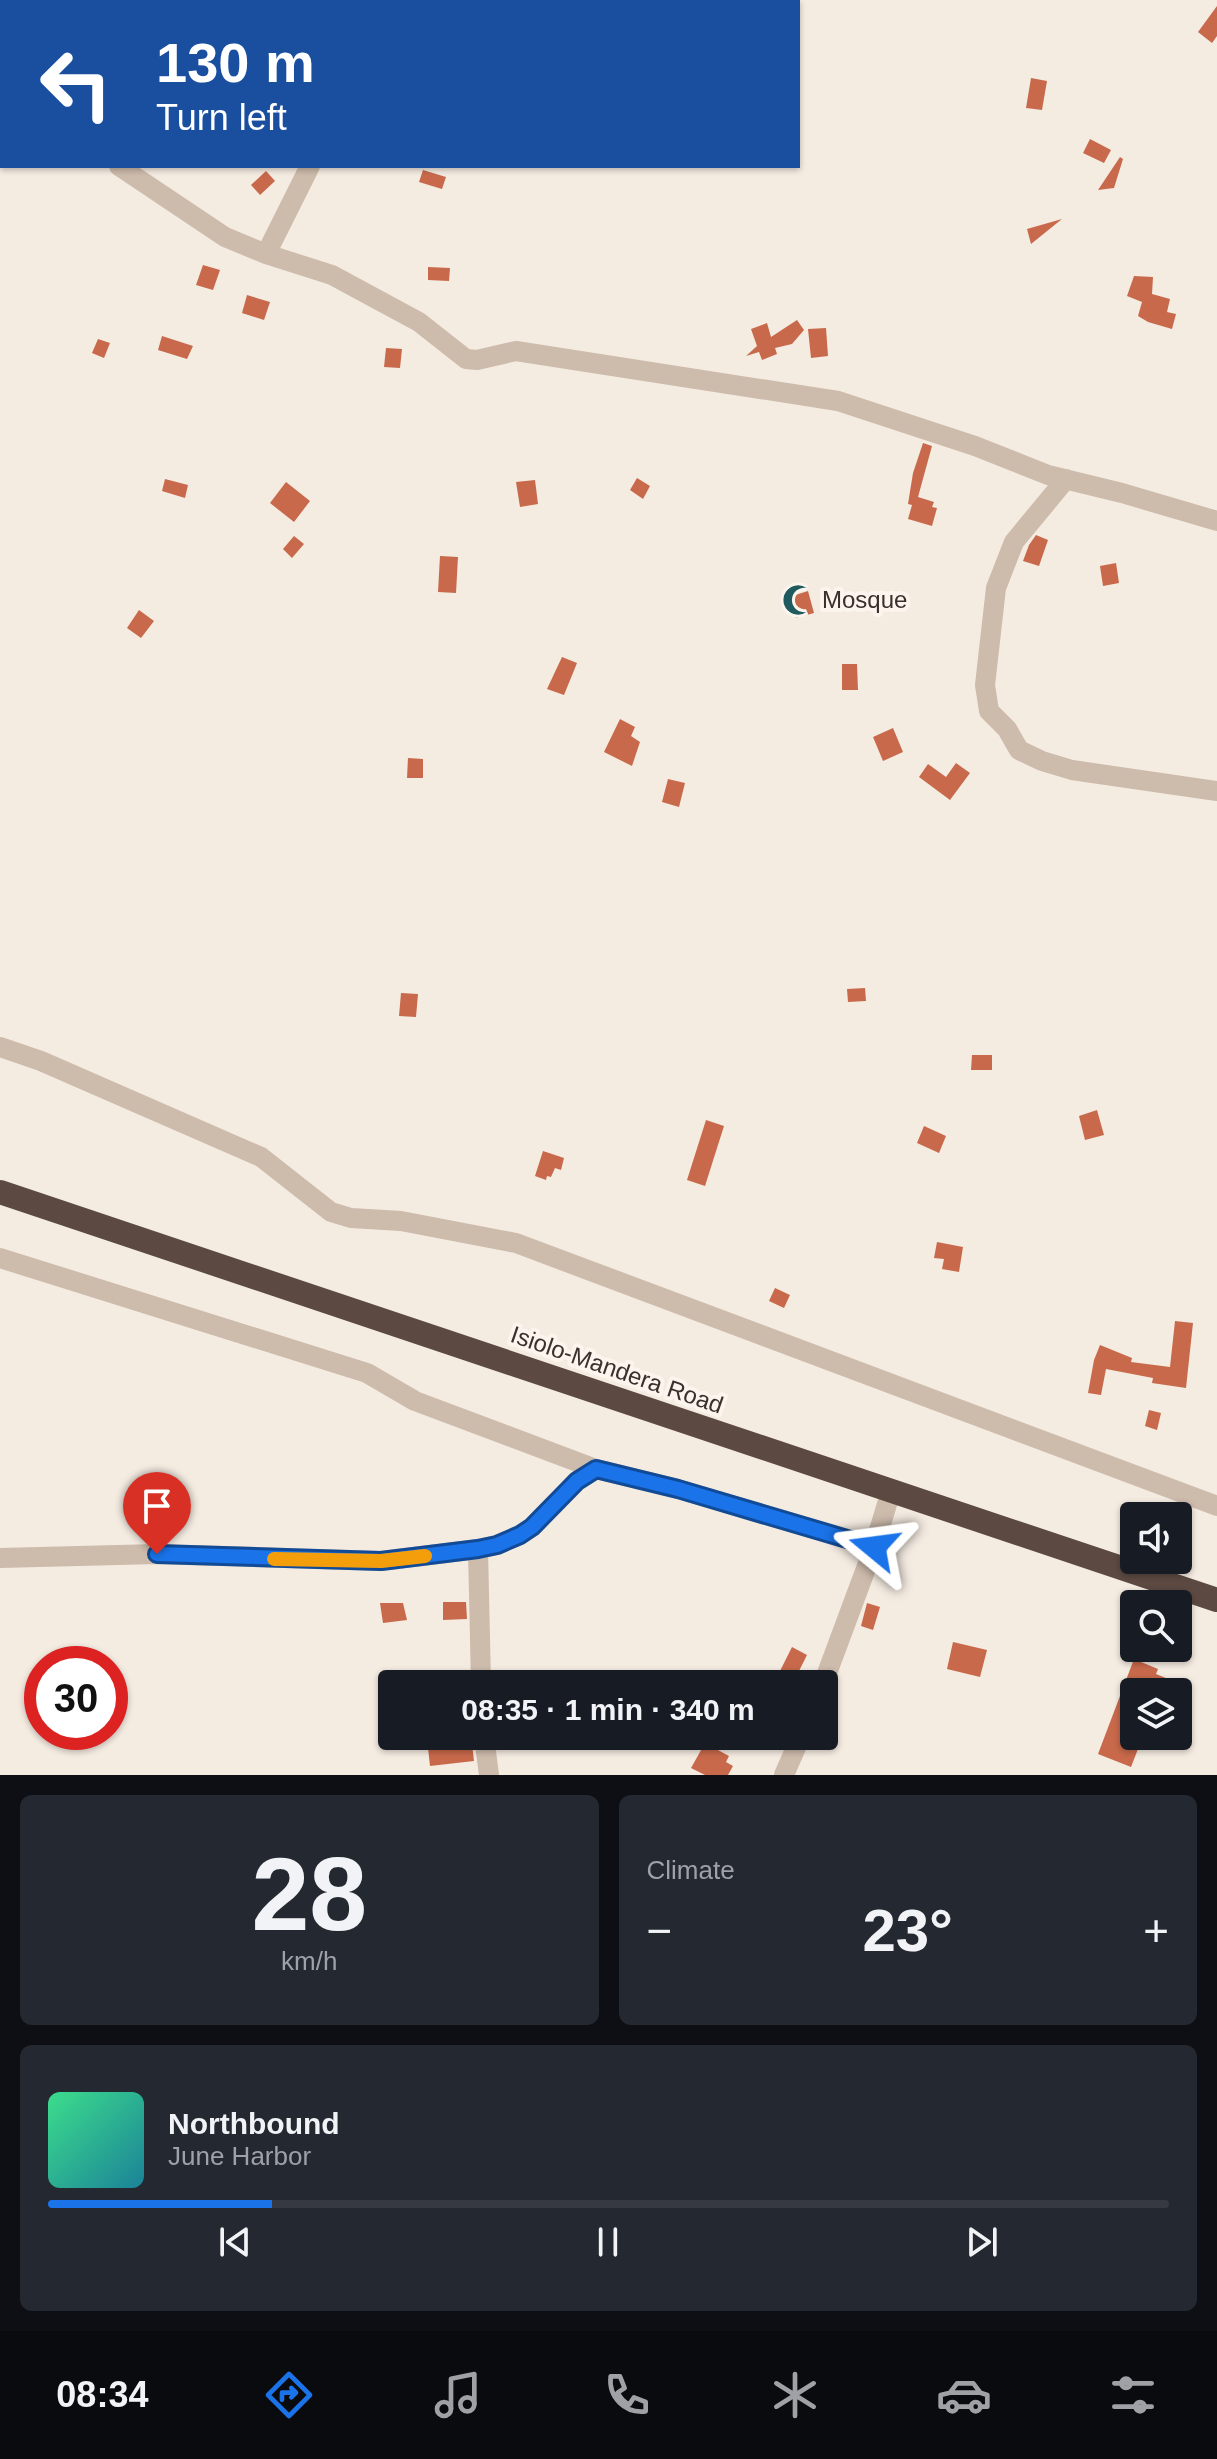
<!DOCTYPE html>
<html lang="en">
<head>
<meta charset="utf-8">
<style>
	:root { --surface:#171b24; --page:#242831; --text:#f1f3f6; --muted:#9ea1a6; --line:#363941; --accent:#1a73e8 }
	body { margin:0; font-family:Arial,sans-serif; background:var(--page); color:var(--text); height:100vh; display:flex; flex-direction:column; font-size:30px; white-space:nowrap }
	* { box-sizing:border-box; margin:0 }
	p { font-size:26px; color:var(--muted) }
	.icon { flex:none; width:44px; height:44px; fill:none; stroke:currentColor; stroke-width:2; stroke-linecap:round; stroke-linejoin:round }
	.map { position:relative; height:1775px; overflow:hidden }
	.side { display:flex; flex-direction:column; gap:20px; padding:20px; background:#0d0f14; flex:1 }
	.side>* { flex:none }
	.guide { position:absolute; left:0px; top:0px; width:800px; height:168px; box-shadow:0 2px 6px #0004; background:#1a4fa0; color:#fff; overflow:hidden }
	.tools { position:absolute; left:1120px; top:1502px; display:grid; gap:16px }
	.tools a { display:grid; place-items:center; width:72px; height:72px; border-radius:8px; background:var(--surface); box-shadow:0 2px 6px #0004; font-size:40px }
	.speed { position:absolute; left:24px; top:1646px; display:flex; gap:16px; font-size:40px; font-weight:700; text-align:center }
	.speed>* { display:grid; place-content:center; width:104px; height:104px; border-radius:50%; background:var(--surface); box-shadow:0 2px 6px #0004; line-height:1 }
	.speed .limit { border:12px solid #d22; background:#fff; color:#111 }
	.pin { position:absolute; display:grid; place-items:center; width:68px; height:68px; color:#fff; margin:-82px -34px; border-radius:50% 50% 50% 0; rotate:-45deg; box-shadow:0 0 8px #0007 }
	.pin .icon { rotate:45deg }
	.me { position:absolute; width:88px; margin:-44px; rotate:286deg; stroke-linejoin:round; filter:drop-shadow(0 0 6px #0008) }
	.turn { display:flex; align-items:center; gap:28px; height:168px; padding:0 24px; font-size:36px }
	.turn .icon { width:104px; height:104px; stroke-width:2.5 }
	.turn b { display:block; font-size:56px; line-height:68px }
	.big { font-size:60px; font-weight:700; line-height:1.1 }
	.side .widget { flex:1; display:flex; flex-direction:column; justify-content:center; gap:12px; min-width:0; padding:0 28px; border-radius:12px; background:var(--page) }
	.side .dial { align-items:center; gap:0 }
	.dial b { font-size:104px; line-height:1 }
	.song { display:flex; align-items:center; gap:24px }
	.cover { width:96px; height:96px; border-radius:12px; background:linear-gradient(135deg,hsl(150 70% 55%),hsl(190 70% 35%)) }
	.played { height:8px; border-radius:4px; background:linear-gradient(90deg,var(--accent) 20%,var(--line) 20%) }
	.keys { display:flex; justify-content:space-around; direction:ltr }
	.heat { display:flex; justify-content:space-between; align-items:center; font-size:44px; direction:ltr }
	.side .tiles { flex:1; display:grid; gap:20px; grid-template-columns:1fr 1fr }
	.widget:last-child { grid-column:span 2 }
	.trip { position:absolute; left:378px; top:1670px; width:460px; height:80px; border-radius:8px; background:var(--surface); box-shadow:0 2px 6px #0004; font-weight:700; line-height:80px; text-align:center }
	.menu { display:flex; height:128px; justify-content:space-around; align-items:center; background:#090b0e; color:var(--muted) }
	.menu .icon { width:56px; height:56px }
	.menu .selected { color:var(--accent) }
	.menu b { font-size:36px; color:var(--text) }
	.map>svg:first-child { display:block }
	.building { fill:#c8694b }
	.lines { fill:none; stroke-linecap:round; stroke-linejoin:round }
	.minor { stroke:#cdbbac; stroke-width:20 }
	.highway { stroke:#5c4a42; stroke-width:24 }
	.route-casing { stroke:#114b97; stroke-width:20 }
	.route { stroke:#1a73e8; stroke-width:14 }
	.slow { stroke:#f59e0b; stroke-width:14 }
	.labels { text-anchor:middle; stroke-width:8; stroke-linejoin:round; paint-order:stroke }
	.poi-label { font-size:24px; fill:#3b302b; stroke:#fbf5ee; text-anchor:start }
	.street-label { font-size:24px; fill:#3b302b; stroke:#fbf5ee }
</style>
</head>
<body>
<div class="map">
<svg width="1217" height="1775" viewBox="0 0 1217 1775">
	<rect width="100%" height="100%" fill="#f4ebe1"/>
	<path class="building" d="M1217,6V36L1212,43L1198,32Z
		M1031,78L1047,81L1042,110L1026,108Z
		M1090,139L1111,150L1104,163L1083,153Z
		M1120,157L1123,159L1114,188L1098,190Z
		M423,170L446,177L442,189L419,182Z
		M266,171L275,181L260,195L251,185Z
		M1062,219L1031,244L1027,229Z
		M203,265L220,270L213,290L196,285Z
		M428,267L450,268L449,281L428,280Z
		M1134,276L1153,277L1152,294L1170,299L1167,312L1176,314L1172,329L1148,322L1138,316L1142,302L1127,296Z
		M247,295L270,302L264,320L242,313Z
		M797,320L804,330L792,344L775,348L777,354L762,360L759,352L746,356L757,346L751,329L767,323L771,337Z
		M826,328L828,356L811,358L808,329Z
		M162,336L193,346L187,359L158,350Z
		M98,339L110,343L104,358L92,353Z
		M386,348L402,349L400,368L384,367Z
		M923,443L932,446L918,497L934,502L932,507L937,508L932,526L908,519L912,505L908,504L913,473Z
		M637,478L650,486L643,499L630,490Z
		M165,479L188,485L185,498L162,491Z
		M535,480L538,504L520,507L516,482Z
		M286,482L310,501L294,522L270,503Z
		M1036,535L1048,540L1039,566L1023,561L1029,545Z
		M294,536L304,544L292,558L283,549Z
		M440,556L458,557L456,593L438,592Z
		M1116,563L1119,583L1103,586L1100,566Z
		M808,591L814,613L796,618L789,597Z
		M139,610L154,621L141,638L127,628Z
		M562,657L577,663L564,695L547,689Z
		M842,664H857L858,690H842Z
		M620,719L635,727L631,736L640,742L632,766L604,752Z
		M893,728L903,752L883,761L873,737Z
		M408,758L423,759V778H407Z
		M956,763L970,773L950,800L919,777L928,764L946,777Z
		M668,779L685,783L679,807L662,802Z
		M865,988L866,1001L848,1002L847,989Z
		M401,993L418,994L416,1017L399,1016Z
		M972,1055H992V1070H971Z
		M1097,1110L1104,1135L1085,1140L1079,1116Z
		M706,1120L724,1126L705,1186L687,1180Z
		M924,1126L946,1136L939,1153L917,1143Z
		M543,1151L564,1158L561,1170L555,1168L551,1177L547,1176L546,1180L535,1176Z
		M937,1242L963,1247L959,1272L942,1269L944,1259L934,1258Z
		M775,1288L790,1295L784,1308L769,1301Z
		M1175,1321L1193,1323L1186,1388L1152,1383L1153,1378L1106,1369L1101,1395L1088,1393L1094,1360L1100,1345L1132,1358L1131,1362L1170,1367Z
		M1149,1410L1161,1413L1157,1430L1145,1426Z
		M443,1602H466L467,1619L443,1620Z
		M380,1603H403L407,1620L383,1623Z
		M867,1603L880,1607L873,1630L861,1626Z
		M953,1642L987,1650L980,1677L947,1669Z
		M792,1647L807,1655L795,1679L775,1681Z
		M1134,1659L1158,1669L1156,1674L1183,1685L1179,1694L1143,1682L1140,1692H1134V1736H1143L1131,1767L1098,1754Z
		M705,1743L729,1756L726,1762L733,1766L728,1775H705L691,1768Z
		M472,1744L474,1761L430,1766L428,1748Z"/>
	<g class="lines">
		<path class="minor" d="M397,2L398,0
			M0,82L2,83
			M119,166L225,237L266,254L332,275L419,322L466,359L477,360L516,351L838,401L975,446L1048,475L1122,493L1217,521
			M266,254L310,166
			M1066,479L1014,542L996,588L985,685L989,711L1007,729L1019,750L1042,761L1072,770L1217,791
			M0,1047L41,1061L261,1157L331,1212L351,1218L401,1221L516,1243L1217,1506
			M0,1258L367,1373L415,1401L596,1469L678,1489L874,1547
			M478,1549L481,1684
			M0,1558L157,1554L381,1561L478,1549L497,1545L520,1535L532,1527L577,1481L596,1469
			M823,1684L874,1547L891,1491
			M484,1736L489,1775
			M784,1775L801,1736"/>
		<path class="highway" d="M0,1192L1217,1600"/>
	</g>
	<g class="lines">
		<defs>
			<path id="route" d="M157,1554L381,1561L478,1549L497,1545L520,1535L532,1527L577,1481L596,1469L678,1489L874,1547"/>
		</defs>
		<use href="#route" class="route-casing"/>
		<use href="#route" class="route"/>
		<path class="slow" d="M274,1559L381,1561L425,1556"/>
	</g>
	<defs>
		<symbol id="mosque-bare" viewBox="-9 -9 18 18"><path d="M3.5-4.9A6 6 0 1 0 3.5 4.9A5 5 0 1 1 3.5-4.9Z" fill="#1f5a5e" stroke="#fbf5ee" stroke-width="2.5" paint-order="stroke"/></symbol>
	</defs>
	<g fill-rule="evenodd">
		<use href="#mosque-bare" x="776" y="578" width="44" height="44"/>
	</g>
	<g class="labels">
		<g class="poi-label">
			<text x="822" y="608">Mosque</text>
		</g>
		<g class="street-label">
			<text transform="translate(617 1370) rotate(19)" y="8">Isiolo-Mandera Road</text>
		</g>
	</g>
</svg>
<div class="tools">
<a><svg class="icon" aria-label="sound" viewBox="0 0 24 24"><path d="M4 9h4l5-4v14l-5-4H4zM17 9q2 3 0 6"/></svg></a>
<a><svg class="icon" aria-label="search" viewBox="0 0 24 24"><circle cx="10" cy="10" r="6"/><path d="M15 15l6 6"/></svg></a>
<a><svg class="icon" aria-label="layers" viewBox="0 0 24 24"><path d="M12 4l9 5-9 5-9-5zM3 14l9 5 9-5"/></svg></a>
</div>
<div class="speed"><div class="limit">30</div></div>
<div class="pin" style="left:157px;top:1554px;background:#d93025"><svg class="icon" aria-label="arrive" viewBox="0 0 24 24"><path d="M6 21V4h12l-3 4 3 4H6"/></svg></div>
<svg class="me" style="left:874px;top:1547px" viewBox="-20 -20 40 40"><path d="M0-17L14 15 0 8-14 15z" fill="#1a73e8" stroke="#fff" stroke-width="4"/></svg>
<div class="trip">08:35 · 1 min · 340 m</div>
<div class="guide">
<div class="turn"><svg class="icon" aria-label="left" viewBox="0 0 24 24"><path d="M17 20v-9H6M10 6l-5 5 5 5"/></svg><div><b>130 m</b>Turn left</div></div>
</div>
</div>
<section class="side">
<div class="tiles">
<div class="widget dial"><b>28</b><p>km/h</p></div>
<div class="widget"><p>Climate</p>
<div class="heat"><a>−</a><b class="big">23°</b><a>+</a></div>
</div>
<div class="widget">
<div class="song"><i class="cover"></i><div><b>Northbound</b><p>June Harbor</p></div></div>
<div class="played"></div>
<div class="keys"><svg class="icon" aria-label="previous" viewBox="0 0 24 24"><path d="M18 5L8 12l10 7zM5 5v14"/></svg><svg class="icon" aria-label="pause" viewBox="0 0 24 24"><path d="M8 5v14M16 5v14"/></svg><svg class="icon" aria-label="next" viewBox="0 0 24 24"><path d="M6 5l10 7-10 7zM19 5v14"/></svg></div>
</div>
</div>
</section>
<nav class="menu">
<b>08:34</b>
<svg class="icon selected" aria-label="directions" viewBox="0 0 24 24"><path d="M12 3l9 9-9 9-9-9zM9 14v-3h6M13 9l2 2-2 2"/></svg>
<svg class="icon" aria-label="music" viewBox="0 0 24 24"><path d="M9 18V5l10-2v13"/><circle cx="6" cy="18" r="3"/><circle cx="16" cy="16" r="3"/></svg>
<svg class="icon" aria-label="phone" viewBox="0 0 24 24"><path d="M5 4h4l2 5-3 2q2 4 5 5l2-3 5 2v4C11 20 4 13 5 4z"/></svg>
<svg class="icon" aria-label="climate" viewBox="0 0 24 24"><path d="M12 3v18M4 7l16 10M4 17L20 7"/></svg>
<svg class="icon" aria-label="car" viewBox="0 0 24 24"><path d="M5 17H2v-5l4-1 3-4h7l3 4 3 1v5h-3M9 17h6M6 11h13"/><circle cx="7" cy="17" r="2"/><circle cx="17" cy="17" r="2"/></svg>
<svg class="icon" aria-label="filters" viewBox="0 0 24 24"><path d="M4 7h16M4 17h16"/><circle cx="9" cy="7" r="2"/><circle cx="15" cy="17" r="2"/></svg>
</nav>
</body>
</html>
